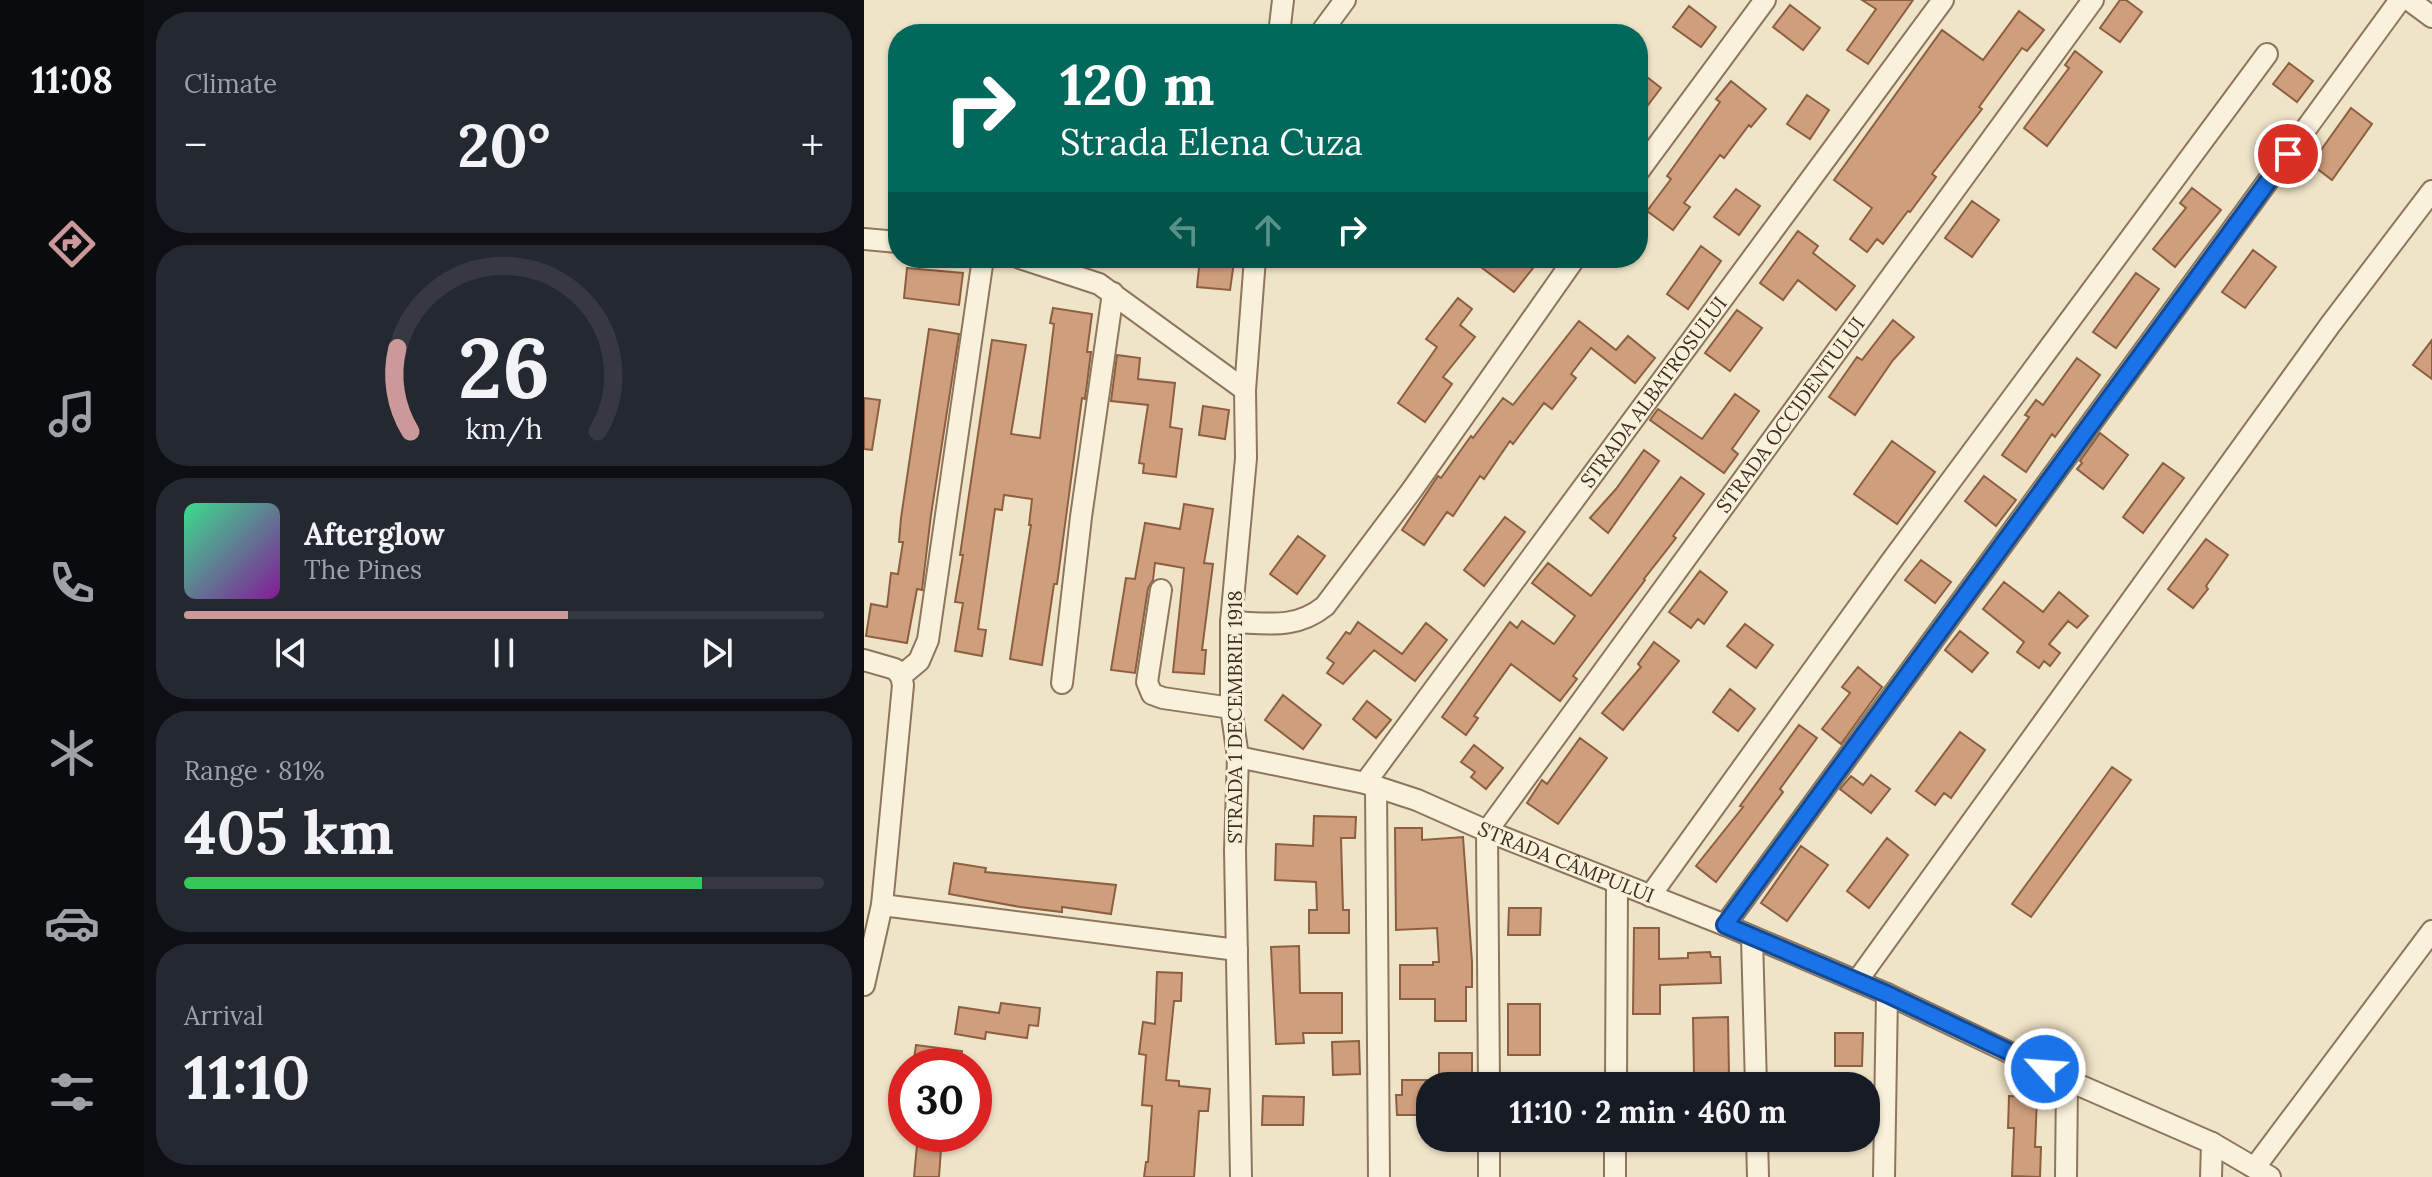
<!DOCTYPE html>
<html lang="en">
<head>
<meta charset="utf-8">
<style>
	:root { --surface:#171b24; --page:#242831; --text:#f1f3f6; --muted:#9ea1a6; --line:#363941; --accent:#cc999b }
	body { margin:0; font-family:Lora,serif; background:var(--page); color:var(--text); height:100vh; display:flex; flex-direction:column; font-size:30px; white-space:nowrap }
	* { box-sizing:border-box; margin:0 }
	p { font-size:26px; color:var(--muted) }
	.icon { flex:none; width:44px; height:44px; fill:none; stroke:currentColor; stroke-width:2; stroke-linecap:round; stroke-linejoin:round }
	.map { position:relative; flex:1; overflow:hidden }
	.drawer { display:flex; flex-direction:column; gap:12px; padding:12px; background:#0d0f14; width:720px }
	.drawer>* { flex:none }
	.guide { position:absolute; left:24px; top:24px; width:760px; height:244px; border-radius:32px; box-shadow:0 2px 6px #0004; background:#00695c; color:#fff; overflow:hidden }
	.speed { position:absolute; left:24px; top:1048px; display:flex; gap:16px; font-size:40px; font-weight:700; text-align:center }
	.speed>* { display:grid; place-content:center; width:104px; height:104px; border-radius:50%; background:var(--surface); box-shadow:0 2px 6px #0004; line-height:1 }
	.speed .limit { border:12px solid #d22; background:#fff; color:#111 }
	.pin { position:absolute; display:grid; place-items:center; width:68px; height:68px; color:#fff; margin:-34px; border:4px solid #fff; border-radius:50%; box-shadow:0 2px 8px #0007 }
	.me { position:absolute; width:88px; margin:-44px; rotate:296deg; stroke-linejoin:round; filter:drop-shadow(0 0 6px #0008) }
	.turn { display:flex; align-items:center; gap:28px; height:168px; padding:0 40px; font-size:36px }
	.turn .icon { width:104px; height:104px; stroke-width:2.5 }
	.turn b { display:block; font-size:56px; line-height:68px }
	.lanes { display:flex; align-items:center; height:76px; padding:0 40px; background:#0003; justify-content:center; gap:40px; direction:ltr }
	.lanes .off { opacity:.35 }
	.big { font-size:60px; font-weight:700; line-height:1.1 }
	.drawer .tile { flex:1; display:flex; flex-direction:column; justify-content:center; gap:12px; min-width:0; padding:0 28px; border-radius:32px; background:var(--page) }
	.drawer .dial { align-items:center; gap:0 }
	.dial svg { height:208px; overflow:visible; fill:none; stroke:var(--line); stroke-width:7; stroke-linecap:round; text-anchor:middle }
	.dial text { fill:var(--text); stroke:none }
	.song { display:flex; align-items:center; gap:24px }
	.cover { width:96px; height:96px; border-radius:12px; background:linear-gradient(135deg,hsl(150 70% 55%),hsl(290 70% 35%)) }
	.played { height:8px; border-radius:4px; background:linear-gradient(90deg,var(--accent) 60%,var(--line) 60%) }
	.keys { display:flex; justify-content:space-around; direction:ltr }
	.heat { display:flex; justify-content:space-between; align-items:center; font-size:44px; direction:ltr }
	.charge { height:12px; border-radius:6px; background:linear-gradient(90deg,#34c759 81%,var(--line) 0) }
	.trip { position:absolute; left:552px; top:1072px; width:464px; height:80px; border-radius:32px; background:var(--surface); box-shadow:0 2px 6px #0004; font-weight:700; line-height:80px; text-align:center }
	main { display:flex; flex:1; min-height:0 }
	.dock { display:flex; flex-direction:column; width:144px; justify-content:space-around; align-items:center; background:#090b0e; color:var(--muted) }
	.dock .icon { width:56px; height:56px }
	.dock .active { color:var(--accent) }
	.dock b { font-size:36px; color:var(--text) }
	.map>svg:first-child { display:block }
	.building { fill:#cf9f7d; stroke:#8d5f41; stroke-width:2 }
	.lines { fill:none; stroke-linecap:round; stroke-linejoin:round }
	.street-casing { stroke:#8d765c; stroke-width:24 }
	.street { stroke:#faf1dc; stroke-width:20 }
	.route-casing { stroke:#114b97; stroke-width:20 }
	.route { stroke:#1a73e8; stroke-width:14 }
	.labels { text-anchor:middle; stroke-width:6; stroke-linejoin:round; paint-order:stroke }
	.street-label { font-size:20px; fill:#3d2e20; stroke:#f7eed8 }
</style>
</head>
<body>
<main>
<nav class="dock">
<b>11:08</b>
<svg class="icon active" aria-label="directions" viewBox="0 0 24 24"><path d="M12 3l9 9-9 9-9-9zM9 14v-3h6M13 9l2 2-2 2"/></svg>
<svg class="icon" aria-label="music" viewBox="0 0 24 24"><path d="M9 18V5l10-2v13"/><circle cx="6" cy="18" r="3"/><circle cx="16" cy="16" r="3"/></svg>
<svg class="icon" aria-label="phone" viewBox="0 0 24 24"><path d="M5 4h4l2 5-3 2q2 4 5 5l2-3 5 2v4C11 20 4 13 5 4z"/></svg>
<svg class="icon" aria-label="climate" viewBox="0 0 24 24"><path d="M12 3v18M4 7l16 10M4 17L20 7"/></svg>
<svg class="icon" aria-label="car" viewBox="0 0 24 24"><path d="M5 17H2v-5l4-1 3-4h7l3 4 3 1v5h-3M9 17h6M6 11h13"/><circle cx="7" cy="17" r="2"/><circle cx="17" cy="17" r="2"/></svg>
<svg class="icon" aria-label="filters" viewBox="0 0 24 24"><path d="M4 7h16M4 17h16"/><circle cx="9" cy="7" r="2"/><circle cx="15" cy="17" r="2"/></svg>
</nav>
<section class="drawer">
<div class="tile"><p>Climate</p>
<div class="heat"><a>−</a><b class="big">20°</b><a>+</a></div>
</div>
<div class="tile dial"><svg viewBox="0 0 100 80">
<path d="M14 69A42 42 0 1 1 86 69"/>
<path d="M14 69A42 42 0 0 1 9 37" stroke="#cc999b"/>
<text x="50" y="56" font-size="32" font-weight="700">26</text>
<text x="50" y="72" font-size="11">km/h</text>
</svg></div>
<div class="tile">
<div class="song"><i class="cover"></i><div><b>Afterglow</b><p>The Pines</p></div></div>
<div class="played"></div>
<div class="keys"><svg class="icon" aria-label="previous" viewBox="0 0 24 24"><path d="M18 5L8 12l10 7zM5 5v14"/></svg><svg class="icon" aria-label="pause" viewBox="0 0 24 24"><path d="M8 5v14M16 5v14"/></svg><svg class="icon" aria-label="next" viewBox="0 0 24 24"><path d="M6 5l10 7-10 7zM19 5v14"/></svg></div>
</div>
<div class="tile"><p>Range · 81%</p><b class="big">405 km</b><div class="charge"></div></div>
<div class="tile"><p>Arrival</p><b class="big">11:10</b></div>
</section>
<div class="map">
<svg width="1568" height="1177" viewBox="0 0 1568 1177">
	<rect width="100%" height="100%" fill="#f0e4c8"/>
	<path class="building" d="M998,0H1049L1004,64L983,50L1012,9Z
		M1256,0H1262L1278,12L1256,42L1236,28Z
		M926,5L956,28L939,50L909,27Z
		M825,6L852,27L837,47L809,27Z
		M1155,11L1180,30L1163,51L1158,48L1115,107L1118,109L1068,174L1072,177L1046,212L1044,211L1019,244L1013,239L1003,252L986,239L1008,208L970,180L1078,30L1119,60Z
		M1211,51L1238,72L1183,146L1160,128L1205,68L1201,65Z
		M1425,63L1449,81L1433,102L1409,84Z
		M774,70L797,88L774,118Z
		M867,81L902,109L887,127L885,125L860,158L856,155L820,203L826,207L809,230L783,211L807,179L803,176L856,102L852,99Z
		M943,95L965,110L946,139L923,124Z
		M1487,108L1508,124L1468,180L1447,164Z
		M1328,188L1357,210L1311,267L1289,249L1322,208L1316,203Z
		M872,189L896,206L875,235L850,217Z
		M1108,201L1135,220L1108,257L1081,238Z
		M934,231L954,246L949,253L991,286L972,310L934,280L919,300L896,283Z
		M837,246L857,261L824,309L803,294Z
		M1389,250L1412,267L1381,308L1358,292Z
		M336,258L370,262L366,290L333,287Z
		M605,258H677L650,292Z
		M43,268L99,273L95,305L40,298Z
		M1272,273L1295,289L1252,348L1229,332Z
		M594,298L608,309L596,325L611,337L579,377L588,384L561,422L534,403L573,347L562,339Z
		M189,308L228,314L223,352H227L221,399L218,398L193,584H190L178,665L146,659L167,525H165L168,499L140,495L138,510L131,509L114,629L122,630L118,656L91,651L99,603L91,602L99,555H96L128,340L162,345L147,434L176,438L190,324L186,323Z
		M873,310L898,328L866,371L841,353Z
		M1029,320L1050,337L1029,360L991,415L965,397L993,357L998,360Z
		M715,321L752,350L764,336L791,358L771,383L727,348L707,374L712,378L688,409L680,403L649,444L646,441L620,479L616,476L589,516L583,512L560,545L538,530L574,476L577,478L607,436L609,438L639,398L649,405Z
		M65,329L95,334L67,515L58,590L53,589L43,643L2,636L7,604L23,607L27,573L34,574L39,542H35L37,518Z
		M1568,340V379L1549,365Z
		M253,355L276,358L274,379L311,383L306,427L318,429L312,477L279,473L280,464L275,463L284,405L247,401Z
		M1213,358L1236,375L1191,437L1188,434L1162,472L1138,455L1165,417L1161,415L1172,400L1179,405Z
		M871,394L895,411L868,449L874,454L860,473L786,420L794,409L838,439Z
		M0,398L16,400L8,450L0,449Z
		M339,406L365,410L361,439L335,435Z
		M1236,433L1264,455L1239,489L1213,469L1218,463L1216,461Z
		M1028,441L1071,472L1033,524L990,494Z
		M780,450L795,461L744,533L726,518L752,489Z
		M1299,463L1320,478L1279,533L1259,517Z
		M1120,476L1152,500L1132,526L1101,501Z
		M817,477L840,494L809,536L812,538L780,579L781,580L709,676L713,679L696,701L647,664L610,716L614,718L602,735L578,717L646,622L653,628L658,621L690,644L711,616L668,583L684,563L727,596Z
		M320,504L349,509L340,563L349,564L338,650H342L340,674L309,672L320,568L291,563L289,580L284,588L271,673L247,670L262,578L271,579L281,523L316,529Z
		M641,517L661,532L620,586L600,570Z
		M434,536L461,556L433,594L406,574Z
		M1342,539L1364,555L1342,586L1344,589L1329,608L1304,589Z
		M1057,560L1087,582L1071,603L1041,580Z
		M836,571L863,592L840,624L834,619L827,628L805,612Z
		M1140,582L1179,612L1195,592L1224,616L1213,628L1204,621L1185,644L1196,653L1186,666L1180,661L1175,668L1153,652L1160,642L1119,609Z
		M494,622L538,654L562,623L583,640L551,681L510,650L479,684L463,673L470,663L463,658L482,632L486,634Z
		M881,624L909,645L892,668L863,646Z
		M1096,631L1124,653L1108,672L1081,650Z
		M790,642L815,661L759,730L738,713L777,667L774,664Z
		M994,667L1018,687L977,744L958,729L986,693L978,687Z
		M866,689L891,709L874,731L849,712Z
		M419,695L457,725L439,749L401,720Z
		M503,701L527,720L512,738L489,719Z
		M935,725L953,738L916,789L919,792L852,882L832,866L879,807L876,806Z
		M1096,732L1121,750L1087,798L1080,793L1071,805L1052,791Z
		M716,738L743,758L694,824L663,803L678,780L683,784Z
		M610,745L639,768L622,789L607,777L611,772L597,762Z
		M1248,767L1267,780L1167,917L1148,904Z
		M1007,775L1026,789L1007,813L976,789L987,776L999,785Z
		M450,816L492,817L491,838H477L479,910H485V933H445V910H453L452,882L411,880L412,844L449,846Z
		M531,828H558V840L599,837L608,962V987H602V1021H571V999H536V965H569V962H575L573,928L532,930Z
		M1023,838L1044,855L1005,908L983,891Z
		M937,846L964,865L923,921L897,903Z
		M90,863L122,868L121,872L252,885L247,914L198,907V912L156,907L85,894Z
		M645,908H677L676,935H644Z
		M770,928H795V959L824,958V953L846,952L847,957H856L857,983L796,985V1014H769Z
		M435,946L436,993H478V1033H439L440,1043L412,1044L407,947Z
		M293,972L318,973L317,1001H310L302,1080L315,1081V1086L346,1089L344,1111H335L330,1177H280L282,1162H284L288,1106L278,1105L282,1055L275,1054L279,1022L291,1024Z
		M137,1003L176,1008L174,1026L165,1025L163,1038L122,1032L121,1039L91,1034L95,1007L135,1013Z
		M644,1004H676V1055H644Z
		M864,1017L865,1075H830L829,1018Z
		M971,1033H999L998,1066H971Z
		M495,1041L496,1074L469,1075L468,1042Z
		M52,1045L98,1051L96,1066H49Z
		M575,1053H608V1081H575Z
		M538,1080H563L564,1115H533L532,1095H538Z
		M399,1096L440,1097L439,1125H398Z
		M1145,1096L1173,1097L1171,1147H1177L1176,1177L1148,1176L1150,1128H1144Z
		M54,1134H78L75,1177H50Z"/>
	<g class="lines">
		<defs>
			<g id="street">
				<path d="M1545,0L1568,17"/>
				<path d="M415,34L419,0"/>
				<path d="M456,34L481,0"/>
				<path d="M774,172L901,0"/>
				<path d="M0,239L34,242"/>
				<path d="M156,258L235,284L381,390"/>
				<path d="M297,590L283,682L288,694L299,698L367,708"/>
				<path d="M367,622C403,623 431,630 461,606L548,490L711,258"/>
				<path d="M0,660L31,669L37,676"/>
				<path d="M37,676L55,661L64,640L119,258"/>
				<path d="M198,683L217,517L249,293"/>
				<path id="s1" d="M374,757L501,783L553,800L623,831L861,925L1023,994L1203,1080L1348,1143L1406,1177"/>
				<path id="s2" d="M501,783L1079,0"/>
				<path d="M512,786L515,1177"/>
				<path d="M786,896L1026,563L1403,54"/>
				<path d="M18,905L373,950"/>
				<path d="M861,925L1536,0"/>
				<path d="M888,937L892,1086"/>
				<path d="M993,981L1466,325L1568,191"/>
				<path d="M0,985L18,905L39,685L37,676"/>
				<path id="s3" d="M625,1086L623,831L1229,0"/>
				<path d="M752,1086L753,883"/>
				<path d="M625,1138V1177"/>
				<path d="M893,1138L894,1177"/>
				<path d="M1391,1167L1568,931"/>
				<path d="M377,1177L371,850L374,757L367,708V622L382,458L381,390L391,258"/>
				<path d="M751,1177V1138"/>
				<path d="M1020,1177L1023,994"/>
				<path d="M1202,1177L1203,1080"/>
				<path d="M1347,1177L1348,1143"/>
			</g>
		</defs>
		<use href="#street" class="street-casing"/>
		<use href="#street" class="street"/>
	</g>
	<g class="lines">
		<defs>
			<path id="route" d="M1181,1069L1023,994L861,925L1424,154"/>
		</defs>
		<use href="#route" class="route-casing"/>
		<use href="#route" class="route"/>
	</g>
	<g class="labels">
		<g class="street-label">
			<text dy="7" stroke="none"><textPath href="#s2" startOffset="486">STRADA ALBATROSULUI</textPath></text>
			<text dy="7" stroke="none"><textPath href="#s3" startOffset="770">STRADA OCCIDENTULUI</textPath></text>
			<text transform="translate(371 717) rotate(-90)" y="7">STRADA 1 DECEMBRIE 1918</text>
			<text dy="7" stroke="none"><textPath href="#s1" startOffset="346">STRADA CÂMPULUI</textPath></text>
		</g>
	</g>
</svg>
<div class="speed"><div class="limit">30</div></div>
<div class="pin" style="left:1424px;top:154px;background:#d93025"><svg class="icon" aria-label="arrive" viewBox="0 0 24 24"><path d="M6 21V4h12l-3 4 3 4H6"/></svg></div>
<svg class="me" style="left:1181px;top:1069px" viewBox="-20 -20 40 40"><circle r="17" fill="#1a73e8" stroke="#fff" stroke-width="3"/><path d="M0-11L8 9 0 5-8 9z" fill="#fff"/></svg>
<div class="trip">11:10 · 2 min · 460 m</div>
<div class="guide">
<div class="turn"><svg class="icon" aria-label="right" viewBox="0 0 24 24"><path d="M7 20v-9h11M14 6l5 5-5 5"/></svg><div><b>120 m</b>Strada Elena Cuza</div></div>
<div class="lanes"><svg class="icon off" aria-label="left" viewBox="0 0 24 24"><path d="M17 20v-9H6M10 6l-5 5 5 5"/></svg><svg class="icon off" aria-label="ahead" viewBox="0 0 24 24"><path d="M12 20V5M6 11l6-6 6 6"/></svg><svg class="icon" aria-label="right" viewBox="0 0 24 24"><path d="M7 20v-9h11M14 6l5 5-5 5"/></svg></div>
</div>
</div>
</main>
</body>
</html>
